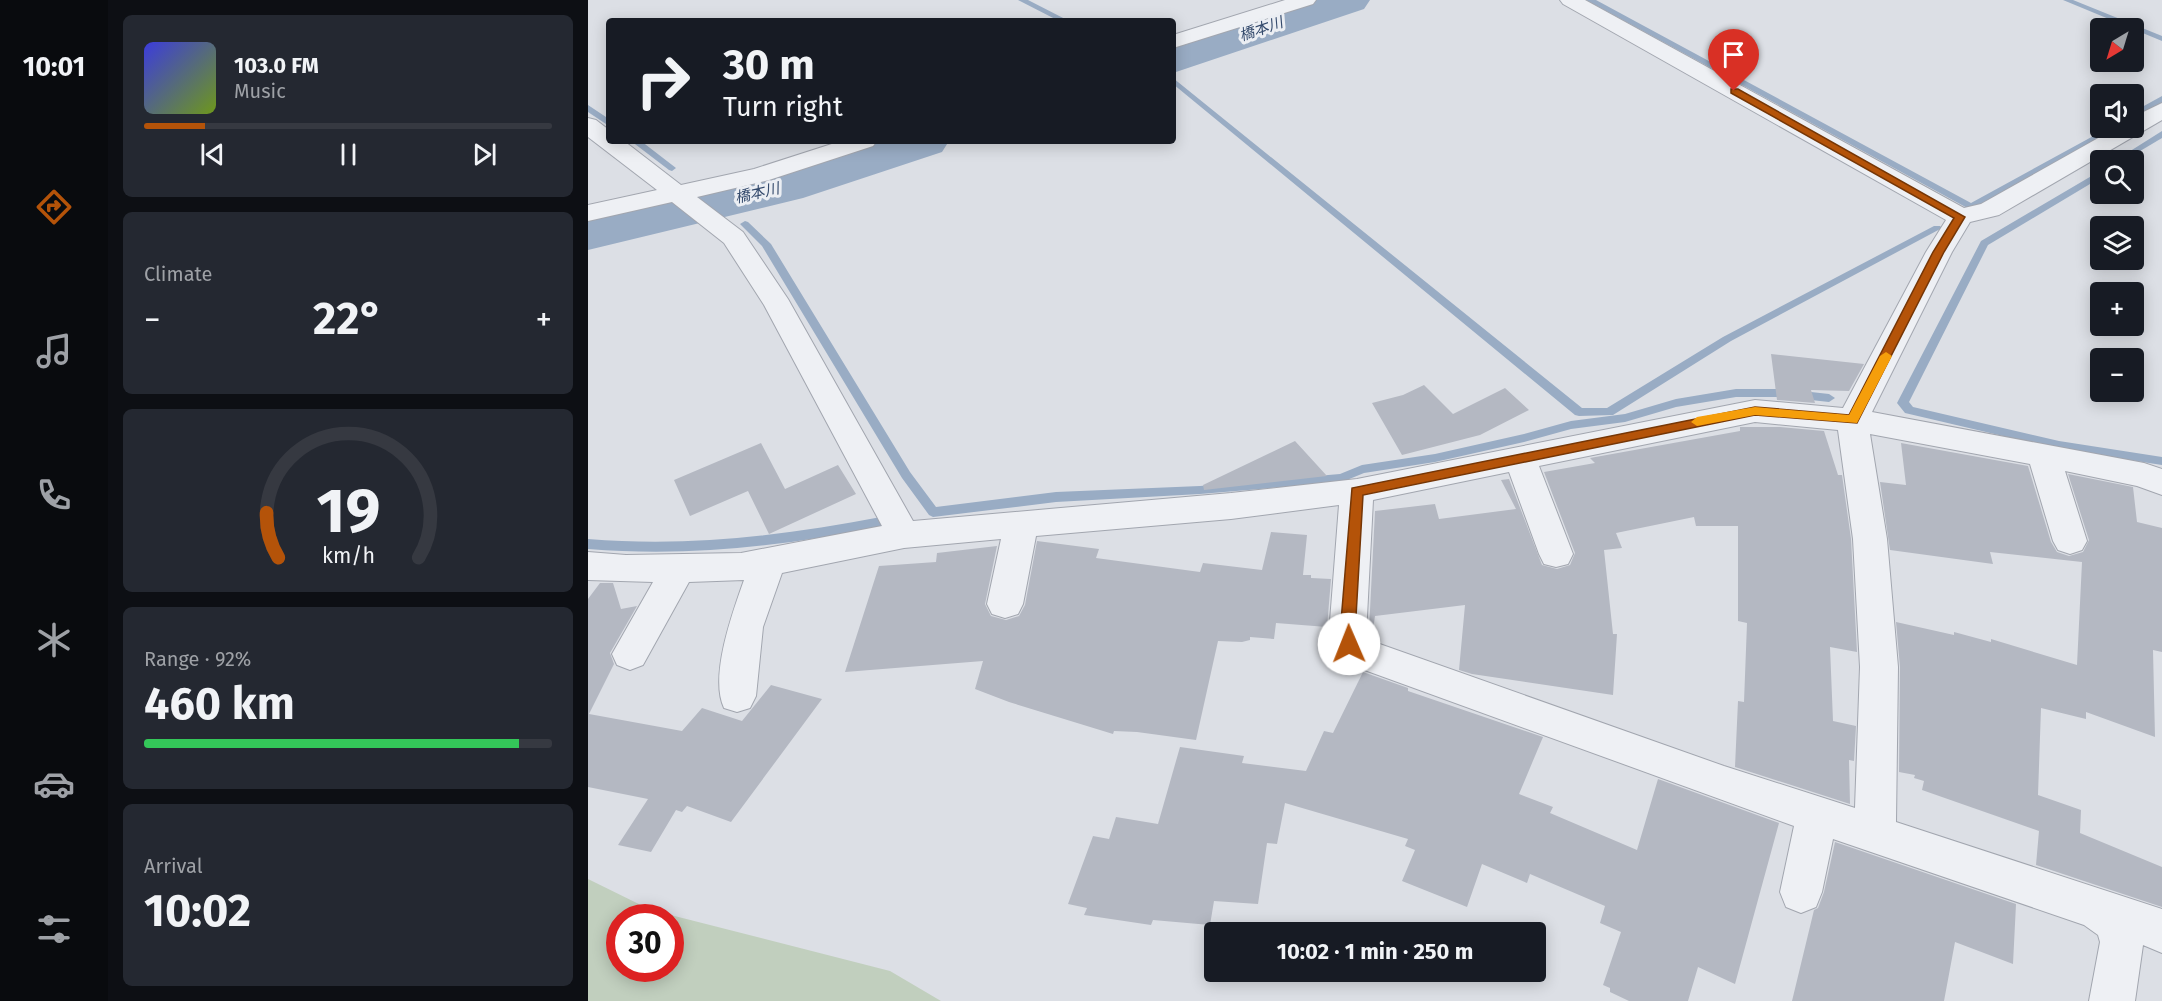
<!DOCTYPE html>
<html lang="en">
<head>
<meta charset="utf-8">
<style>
	:root { --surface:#171b24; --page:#242831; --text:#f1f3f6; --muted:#9ea1a6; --line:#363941; --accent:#b45309 }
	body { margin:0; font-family:"Fira Sans","Noto Sans JP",sans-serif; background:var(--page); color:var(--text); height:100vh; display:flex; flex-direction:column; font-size:22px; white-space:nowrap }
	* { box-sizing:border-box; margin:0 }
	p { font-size:20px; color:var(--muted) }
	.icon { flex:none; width:33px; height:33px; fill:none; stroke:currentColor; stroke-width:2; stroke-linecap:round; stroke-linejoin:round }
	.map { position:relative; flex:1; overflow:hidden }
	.sheet { display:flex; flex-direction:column; gap:15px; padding:15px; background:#0d0f14; width:480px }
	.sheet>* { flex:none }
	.top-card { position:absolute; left:18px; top:18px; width:570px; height:126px; border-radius:6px; box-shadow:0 3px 15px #0003; background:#171b24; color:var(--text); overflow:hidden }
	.needle { width:39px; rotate:218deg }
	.fabs { position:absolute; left:1502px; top:18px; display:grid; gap:12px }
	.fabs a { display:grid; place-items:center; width:54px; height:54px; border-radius:6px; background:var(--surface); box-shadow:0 3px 15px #0003; font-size:30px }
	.speed { position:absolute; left:18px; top:904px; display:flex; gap:12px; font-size:30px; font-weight:700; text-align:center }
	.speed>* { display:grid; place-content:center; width:78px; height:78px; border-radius:50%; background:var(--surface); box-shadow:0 3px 15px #0003; line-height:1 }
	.speed .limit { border:9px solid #d22; background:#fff; color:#111 }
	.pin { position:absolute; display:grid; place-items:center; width:51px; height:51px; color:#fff; margin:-62px -26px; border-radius:50% 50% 50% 0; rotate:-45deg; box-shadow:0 0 6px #0007 }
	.pin .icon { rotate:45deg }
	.me { position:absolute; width:66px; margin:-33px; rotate:359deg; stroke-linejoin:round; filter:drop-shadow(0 0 4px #0008) }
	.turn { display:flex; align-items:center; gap:21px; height:126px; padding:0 18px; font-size:27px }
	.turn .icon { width:78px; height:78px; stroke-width:2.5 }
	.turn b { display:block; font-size:42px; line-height:51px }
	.big { font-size:45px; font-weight:700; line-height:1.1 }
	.sheet .card { flex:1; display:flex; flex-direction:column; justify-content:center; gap:9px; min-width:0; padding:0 21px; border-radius:9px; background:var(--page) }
	.sheet .dial { align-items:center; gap:0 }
	.dial svg { height:156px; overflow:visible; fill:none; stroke:var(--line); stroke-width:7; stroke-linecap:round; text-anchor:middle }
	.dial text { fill:var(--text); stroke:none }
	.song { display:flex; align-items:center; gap:18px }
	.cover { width:72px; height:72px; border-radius:9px; background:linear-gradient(135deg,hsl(240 70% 55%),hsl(80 70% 35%)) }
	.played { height:6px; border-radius:3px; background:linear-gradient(90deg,var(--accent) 15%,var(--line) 15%) }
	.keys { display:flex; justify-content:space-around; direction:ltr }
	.heat { display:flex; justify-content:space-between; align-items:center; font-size:33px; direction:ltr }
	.charge { height:9px; border-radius:4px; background:linear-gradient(90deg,#34c759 92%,var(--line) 0) }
	.trip { position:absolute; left:616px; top:922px; width:342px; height:60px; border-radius:6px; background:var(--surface); box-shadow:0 3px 15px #0003; font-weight:700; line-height:60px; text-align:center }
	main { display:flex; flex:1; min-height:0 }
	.tabs { display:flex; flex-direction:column; width:108px; justify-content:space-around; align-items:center; background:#090b0e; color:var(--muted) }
	.tabs .icon { width:42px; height:42px }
	.tabs .current { color:var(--accent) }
	.tabs b { font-size:27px; color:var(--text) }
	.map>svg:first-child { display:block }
	.green { fill:#c1cfbe; fill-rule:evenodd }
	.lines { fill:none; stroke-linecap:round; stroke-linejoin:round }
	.stream { fill:#99acc4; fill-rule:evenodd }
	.river { fill:#99acc4; fill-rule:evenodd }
	.building { fill:#b4b8c2 }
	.minor-casing { stroke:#a2a6af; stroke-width:2 }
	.minor { fill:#eef0f4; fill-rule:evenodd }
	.route { fill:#b45309; stroke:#753606; stroke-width:1.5 }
	.slow { fill:#f59e0b }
	.labels { text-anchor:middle; stroke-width:6; stroke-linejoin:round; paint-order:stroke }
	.far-water-label { font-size:15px; font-style:italic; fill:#344a6c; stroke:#ebeef3 }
</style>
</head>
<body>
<main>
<nav class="tabs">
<b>10:01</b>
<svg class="icon current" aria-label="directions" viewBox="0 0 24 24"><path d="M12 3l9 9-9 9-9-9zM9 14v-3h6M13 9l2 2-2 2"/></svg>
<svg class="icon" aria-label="music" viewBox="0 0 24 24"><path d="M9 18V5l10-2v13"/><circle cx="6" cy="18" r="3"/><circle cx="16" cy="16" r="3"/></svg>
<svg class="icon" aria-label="phone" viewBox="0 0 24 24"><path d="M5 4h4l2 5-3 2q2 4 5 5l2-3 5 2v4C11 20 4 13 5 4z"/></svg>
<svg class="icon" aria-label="climate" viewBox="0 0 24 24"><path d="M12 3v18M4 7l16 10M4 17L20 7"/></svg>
<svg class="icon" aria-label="car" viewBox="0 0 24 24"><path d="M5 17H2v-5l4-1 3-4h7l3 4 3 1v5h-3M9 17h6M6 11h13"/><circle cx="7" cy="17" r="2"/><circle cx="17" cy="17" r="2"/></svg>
<svg class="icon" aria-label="filters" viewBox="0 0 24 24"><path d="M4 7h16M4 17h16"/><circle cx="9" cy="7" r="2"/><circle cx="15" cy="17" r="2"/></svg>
</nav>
<section class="sheet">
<div class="card">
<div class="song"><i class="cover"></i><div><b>103.0 FM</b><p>Music</p></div></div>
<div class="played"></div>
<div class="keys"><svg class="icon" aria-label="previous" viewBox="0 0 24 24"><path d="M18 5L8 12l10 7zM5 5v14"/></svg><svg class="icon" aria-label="pause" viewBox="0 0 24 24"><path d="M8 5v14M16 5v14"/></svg><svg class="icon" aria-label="next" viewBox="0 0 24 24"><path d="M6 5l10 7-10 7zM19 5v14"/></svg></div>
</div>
<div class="card"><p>Climate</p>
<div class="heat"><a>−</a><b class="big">22°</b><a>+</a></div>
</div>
<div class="card dial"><svg viewBox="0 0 100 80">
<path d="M14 69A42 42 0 1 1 86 69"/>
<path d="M14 69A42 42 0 0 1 8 46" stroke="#b45309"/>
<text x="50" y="56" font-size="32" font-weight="700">19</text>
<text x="50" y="72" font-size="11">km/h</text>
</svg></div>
<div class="card"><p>Range · 92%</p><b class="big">460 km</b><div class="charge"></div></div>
<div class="card"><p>Arrival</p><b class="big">10:02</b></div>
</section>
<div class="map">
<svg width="1574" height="1001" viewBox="0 0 1574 1001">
	<rect width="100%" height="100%" fill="#dcdfe5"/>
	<path class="green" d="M0,879L63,910L302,971L353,1001H0ZM32,918H82V969H32Z"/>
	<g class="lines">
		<path class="stream" d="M430,0H440L481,21H471Z
			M998,0H1008L1383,203L1520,128H1529L1383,210Z
			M1475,0H1485L1574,36V41Z
			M585,78L994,408H1019L1135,337L1346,226H1352L1354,228L1143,341L1025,415L991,416L987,415L585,84Z
			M1574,96V103L1545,119V112Z
			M0,105L21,119V126L0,112Z
			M1574,131V138L1537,160H1528Z
			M43,141H53L88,168L84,171L81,170Z
			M1512,171V178L1400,245L1321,402L1325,407L1471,441L1574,457V465L1471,449L1317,413L1309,403L1393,241Z
			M157,221L160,222L183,244L322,472L348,507L468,492L612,486L752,474L774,465L847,454L936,434L983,421L1037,414L1088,399L1148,389H1196L1241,394L1247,398L1241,402L1196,397H1148L1088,407L1037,422L983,429L936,442L847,462L776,473L754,482L612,494L468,502L345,517L341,515L314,478L174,246L152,224Z
			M293,517L297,519L299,522L297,525L293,527C193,546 103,557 0,549V539C101,547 194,536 293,517Z"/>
		<path class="river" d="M716,0H782L776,9L585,73V43Z
			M282,141H361L354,152L215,198L0,250V216L180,173Z"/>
	</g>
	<path class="building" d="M1183,354L1276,364L1261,391L1223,390L1227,403L1189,400Z
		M836,385L865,414L917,388L941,410L892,435L814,455L784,403L815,395Z
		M1152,427H1192L1236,431L1250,475H1254L1263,539L1269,652L1242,647L1245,721L1268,726L1266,761L1261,760L1262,804L1147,767L1150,701L1156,702L1159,623L1150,621V526H1108L1106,517L1028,533L1034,548L1016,550L1025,634H1029L1025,695L884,674L871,670L877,605L787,616L785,630H781L787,511L847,504L851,519L928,509L913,480L921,479L954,565L969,569L982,565L987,553L956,472L1007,463L1002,458L1152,431Z
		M707,441L739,476L616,490L615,485Z
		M173,443L197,489L250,465L268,494L181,534L160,491L102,516L86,480Z
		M1313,443L1440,466L1463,542L1469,552L1481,556L1495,552L1501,540L1480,474L1545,487L1549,522L1574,528V652L1565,650L1567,737L1498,712V719L1453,708L1450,795L1493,810L1492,833L1574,867V907L1448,865L1451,831L1334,790L1336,781L1326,778L1327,775L1311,772L1312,667L1308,622L1366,635V632L1403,642V639L1489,665L1494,562L1402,552L1405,564L1302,550L1292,482L1318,485Z
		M683,532L719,535L715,575H723V578L743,579L739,627L688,623L686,639L662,637V640L654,642L630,641L608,740L549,732L526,731L525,734L421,702L387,689L395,661L257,672L291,566L348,562L349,553L409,546L397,604L403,616L418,620L431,616L437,605L449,541L511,549L508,558L612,572L615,563L674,570Z
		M12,583H25L33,609L49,606L22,653L26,664L1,714L94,731L114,708L154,721L183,685L234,699L143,822L99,806L94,812L88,810L63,852L30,845L60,799L0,787V599Z
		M775,672L820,688V691L955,737L931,794L965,807L962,813L1049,850L1070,779L1191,823L1147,984L1110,967L1100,1001H1041L1022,992V988L1015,985L1033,932L1012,923L1017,906L942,874L939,883L894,864L879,907L814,881L827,850L817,846L820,839L697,803L689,844L679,843L670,904L626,901L622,925L565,920L563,925L496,915L499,908L480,904L505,836L521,839L528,817L570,824L592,747L656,756L654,763L718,771L736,731L745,733Z
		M1247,842L1428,904L1425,964L1367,942L1356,1001H1204L1226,910L1230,908L1236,892Z"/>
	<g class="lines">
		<defs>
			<path id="minor" d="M697,0H728L725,4L585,48V35Z
				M972,0H997L1376,208L1393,204L1528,128H1545V117L1574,103V120L1411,215L1382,222L1364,252L1284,412L1556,463L1574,469V495L1549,486L1477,471L1499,541L1494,550L1482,554L1470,550L1465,541L1442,464L1282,434L1299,539L1310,667L1308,822L1574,909V953L1555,945L1547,1001H1501L1512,942L1510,935L1496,925L1245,839L1234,892L1228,907L1213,913L1198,907L1192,892L1206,826L760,664L748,655L741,634L751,505L643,519L448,536L435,604L430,614L417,618L404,614L399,604L413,539L316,548L194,573L175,627L168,696L162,708L149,712L136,708C121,677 145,611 156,580L101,582L55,665L42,670L29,665L24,654L65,582L0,580V552L38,555L153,553L294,526L176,305L136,243L84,202L0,221V205L69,190L0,137V118L8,120L21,130V141H36L93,185L166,169L253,141H289L285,146L181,180L109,197L155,232L200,299L325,521L643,493L769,479L1167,400L1255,408L1338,252L1358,220L975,4ZM1167,422L1250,430L1265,539L1272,667L1267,808L1136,766L786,642L778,636L785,500L921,472L951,554L956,564L968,567L980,564L985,554L951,466Z"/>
		</defs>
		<use href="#minor" class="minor-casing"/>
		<use href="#minor" class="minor"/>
	</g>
	<path class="route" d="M1143,89H1150L1377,217L1356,252L1269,423L1167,415L775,495L767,634L769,644L767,649L761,651L756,649L752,634L764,488L1167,407L1261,415L1345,252L1366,218L1143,93Z"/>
	<path class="slow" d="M1298,352L1304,356L1269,423L1167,415L1109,426L1103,422L1109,417L1167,407L1261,415L1292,356Z"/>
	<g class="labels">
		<g class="far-water-label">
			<text transform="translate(673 29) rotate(-19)" y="5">橋本川</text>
			<text transform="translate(169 193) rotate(-13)" y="5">橋本川</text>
		</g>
	</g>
</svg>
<div class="fabs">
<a><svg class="needle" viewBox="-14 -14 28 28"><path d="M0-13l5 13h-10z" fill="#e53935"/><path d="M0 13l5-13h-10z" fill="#9ea1a6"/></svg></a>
<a><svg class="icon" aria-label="sound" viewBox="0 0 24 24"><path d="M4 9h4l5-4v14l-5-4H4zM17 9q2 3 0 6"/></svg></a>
<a><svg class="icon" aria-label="search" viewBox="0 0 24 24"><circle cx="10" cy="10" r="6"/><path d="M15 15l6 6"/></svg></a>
<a><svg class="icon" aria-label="layers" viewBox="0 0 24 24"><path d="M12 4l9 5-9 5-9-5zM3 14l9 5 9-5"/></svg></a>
<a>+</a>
<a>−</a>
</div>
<div class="speed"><div class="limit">30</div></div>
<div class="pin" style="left:1146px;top:91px;background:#d93025"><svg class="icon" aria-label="arrive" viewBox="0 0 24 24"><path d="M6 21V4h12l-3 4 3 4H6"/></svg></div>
<svg class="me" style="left:761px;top:644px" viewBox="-20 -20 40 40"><circle r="19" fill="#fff"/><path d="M0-13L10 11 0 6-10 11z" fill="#b45309"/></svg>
<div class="trip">10:02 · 1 min · 250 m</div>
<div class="top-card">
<div class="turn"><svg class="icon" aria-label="right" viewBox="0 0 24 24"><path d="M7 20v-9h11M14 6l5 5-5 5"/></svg><div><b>30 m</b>Turn right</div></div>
</div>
</div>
</main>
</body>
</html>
